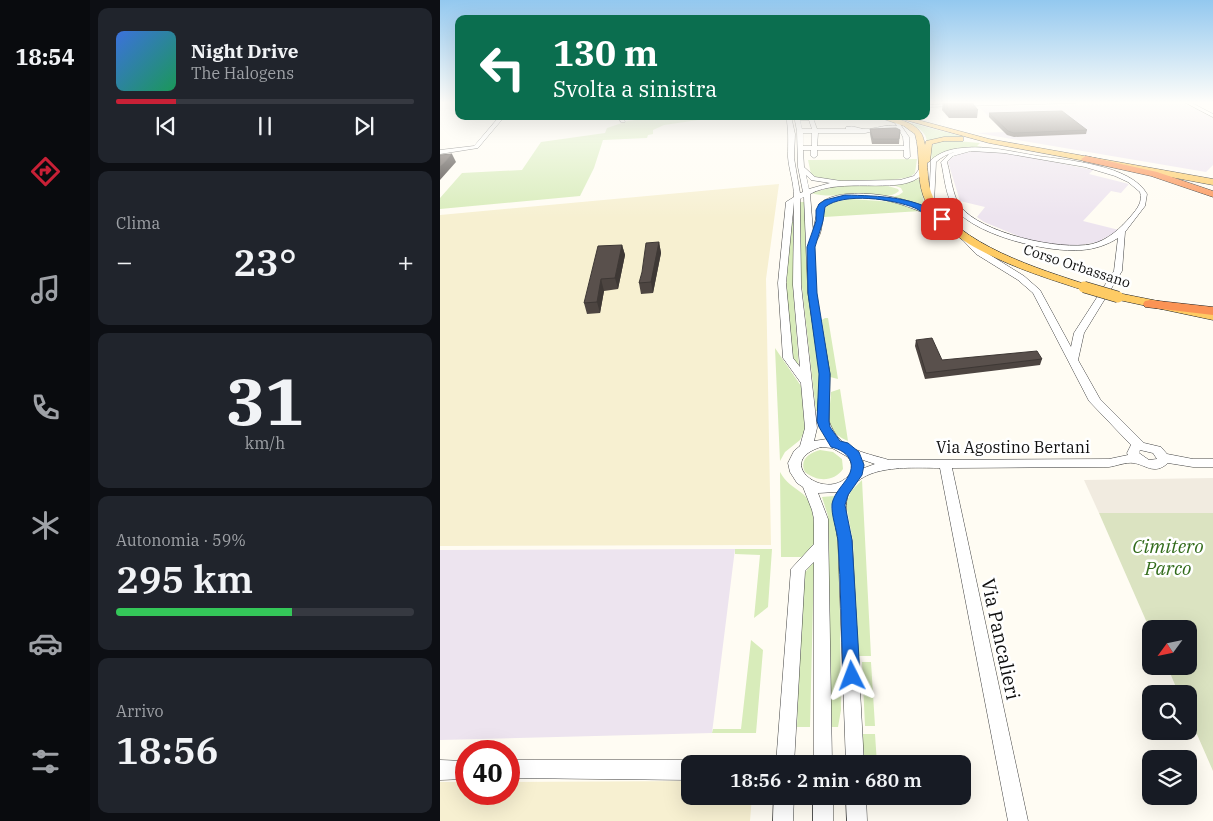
<!DOCTYPE html>
<html lang="it">
<head>
<meta charset="utf-8">
<style>
	:root { --surface:#171b24; --page:#20242c; --text:#f1f3f6; --muted:#9ea1a6; --line:#363941; --accent:#c82036 }
	body { margin:0; font-family:"IBM Plex Serif",serif; background:var(--page); color:var(--text); height:100vh; display:flex; flex-direction:column; font-size:19px; white-space:nowrap }
	* { box-sizing:border-box; margin:0 }
	p { font-size:16px; color:var(--muted) }
	.icon { flex:none; width:28px; height:28px; fill:none; stroke:currentColor; stroke-width:2; stroke-linecap:round; stroke-linejoin:round }
	.map { position:relative; flex:1; overflow:hidden }
	.panel { display:flex; flex-direction:column; gap:8px; padding:8px; background:#0d0f14; width:350px }
	.panel>* { flex:none }
	.guide { position:absolute; left:15px; top:15px; width:475px; height:105px; border-radius:10px; box-shadow:0 5px 20px #0002; background:#0b6e4f; color:#fff; overflow:hidden }
	.needle { width:32px; rotate:237deg }
	.fabs { position:absolute; left:702px; top:620px; display:grid; gap:10px }
	.fabs a { display:grid; place-items:center; width:55px; height:55px; border-radius:10px; background:var(--surface); box-shadow:0 5px 20px #0002; font-size:25px }
	.speed { position:absolute; left:15px; top:740px; display:flex; gap:10px; font-size:25px; font-weight:700; text-align:center }
	.speed>* { display:grid; place-content:center; width:65px; height:65px; border-radius:50%; background:var(--surface); box-shadow:0 5px 20px #0002; line-height:1 }
	.speed .limit { border:8px solid #d22; background:#fff; color:#111 }
	.pin { position:absolute; display:grid; place-items:center; width:42px; height:42px; color:#fff; margin:-21px; border-radius:10px; box-shadow:0 2px 8px #0006 }
	.me { position:absolute; width:55px; margin:-28px; rotate:357deg; stroke-linejoin:round; filter:drop-shadow(0 0 4px #0008) }
	.turn { display:flex; align-items:center; gap:18px; height:105px; padding:0 15px; font-size:22px }
	.turn .icon { width:65px; height:65px; stroke-width:2.5 }
	.turn b { display:block; font-size:35px; line-height:42px }
	.big { font-size:38px; font-weight:600; line-height:1.1 }
	.panel .tile { flex:1; display:flex; flex-direction:column; justify-content:center; gap:8px; min-width:0; padding:0 18px; border-radius:10px; background:var(--page) }
	.panel .dial { align-items:center; gap:0 }
	.dial b { font-size:65px; line-height:1 }
	.song { display:flex; align-items:center; gap:15px }
	.cover { width:60px; height:60px; border-radius:8px; background:linear-gradient(135deg,hsl(220 70% 55%),hsl(150 70% 35%)) }
	.played { height:5px; border-radius:2px; background:linear-gradient(90deg,var(--accent) 20%,var(--line) 20%) }
	.keys { display:flex; justify-content:space-around; direction:ltr }
	.heat { display:flex; justify-content:space-between; align-items:center; font-size:28px; direction:ltr }
	.charge { height:8px; border-radius:4px; background:linear-gradient(90deg,#34c759 59%,var(--line) 0) }
	.trip { position:absolute; left:241px; top:755px; width:290px; height:50px; border-radius:10px; background:var(--surface); box-shadow:0 5px 20px #0002; font-weight:600; line-height:50px; text-align:center }
	main { display:flex; flex:1; min-height:0 }
	.dock { display:flex; flex-direction:column; width:90px; justify-content:space-around; align-items:center; background:#090b0e; color:var(--muted) }
	.dock .icon { width:35px; height:35px }
	.dock .selected { color:var(--accent) }
	.dock b { font-size:22px; color:var(--text) }
	.map>svg:first-child { display:block }
	.industrial { fill:#ede4ef }
	.farmland { fill:#f7f0d1 }
	.green { fill:#d8ecba }
	.cemetery { fill:#dbe3c1 }
	.plaza { fill:#f1ebe0 }
	.lines { fill:none; stroke-linecap:round; stroke-linejoin:round }
	.minor-casing { stroke:#434343; stroke-width:1 }
	.major-casing { stroke:#212121; stroke-width:1 }
	.highway-casing { stroke:#212121; stroke-width:1 }
	.minor { fill:#fff; fill-rule:evenodd }
	.major { fill:#fecb64; fill-rule:evenodd }
	.highway { fill:#fb9355; fill-rule:evenodd }
	.major-bridge-casing { stroke:#212121; stroke-width:12; stroke-linecap:butt }
	.major-bridge { stroke:#fecb64; stroke-width:11 }
	.wall { fill:#4d4541 }
	.shaded-wall { fill:#3e3835 }
	.building { fill:#59504c; stroke:#3e3835 }
	.route { fill:#1a73e8; stroke:#114b97 }
	.labels { text-anchor:middle; stroke-width:5; stroke-linejoin:round; paint-order:stroke }
	.far-street-label { font-size:14px; fill:#101010; stroke:#fff }
	.street-label { font-size:16px; fill:#101010; stroke:#fff }
	.near-park-label { font-size:19px; font-style:italic; fill:#336c1c; stroke:#fff }
	.near-street-label { font-size:19px; fill:#101010; stroke:#fff }
</style>
</head>
<body>
<main>
<nav class="dock">
<b>18:54</b>
<svg class="icon selected" aria-label="directions" viewBox="0 0 24 24"><path d="M12 3l9 9-9 9-9-9zM9 14v-3h6M13 9l2 2-2 2"/></svg>
<svg class="icon" aria-label="music" viewBox="0 0 24 24"><path d="M9 18V5l10-2v13"/><circle cx="6" cy="18" r="3"/><circle cx="16" cy="16" r="3"/></svg>
<svg class="icon" aria-label="phone" viewBox="0 0 24 24"><path d="M5 4h4l2 5-3 2q2 4 5 5l2-3 5 2v4C11 20 4 13 5 4z"/></svg>
<svg class="icon" aria-label="climate" viewBox="0 0 24 24"><path d="M12 3v18M4 7l16 10M4 17L20 7"/></svg>
<svg class="icon" aria-label="car" viewBox="0 0 24 24"><path d="M5 17H2v-5l4-1 3-4h7l3 4 3 1v5h-3M9 17h6M6 11h13"/><circle cx="7" cy="17" r="2"/><circle cx="17" cy="17" r="2"/></svg>
<svg class="icon" aria-label="filters" viewBox="0 0 24 24"><path d="M4 7h16M4 17h16"/><circle cx="9" cy="7" r="2"/><circle cx="15" cy="17" r="2"/></svg>
</nav>
<section class="panel">
<div class="tile">
<div class="song"><i class="cover"></i><div><b>Night Drive</b><p>The Halogens</p></div></div>
<div class="played"></div>
<div class="keys"><svg class="icon" aria-label="previous" viewBox="0 0 24 24"><path d="M18 5L8 12l10 7zM5 5v14"/></svg><svg class="icon" aria-label="pause" viewBox="0 0 24 24"><path d="M8 5v14M16 5v14"/></svg><svg class="icon" aria-label="next" viewBox="0 0 24 24"><path d="M6 5l10 7-10 7zM19 5v14"/></svg></div>
</div>
<div class="tile"><p>Clima</p>
<div class="heat"><a>−</a><b class="big">23°</b><a>+</a></div>
</div>
<div class="tile dial"><b>31</b><p>km/h</p></div>
<div class="tile"><p>Autonomia · 59%</p><b class="big">295 km</b><div class="charge"></div></div>
<div class="tile"><p>Arrivo</p><b class="big">18:56</b></div>
</section>
<div class="map">
<svg width="773" height="821" viewBox="0 0 773 821">
	<rect width="100%" height="100%" fill="#fffcf3"/>
	<path class="industrial" d="M743,103L773,118V165L766,172L537,133L564,132L539,107Z
		M540,150L563,152L653,170L649,174L689,184L681,193L671,191L643,221L679,230L658,242L635,246L611,244L585,239L544,222L537,217L545,207L520,201L508,162L511,158L519,154Z
		M295,549L272,733L0,740V550Z"/>
	<path class="farmland" d="M339,184L326,279L331,545L0,546V215Z
		M250,781V796H312L310,821H0V782H26V794H69V782Z"/>
	<path class="green" d="M223,116H286L224,125L213,130V134L208,135L207,138L163,140L154,168L140,196L0,209V198L22,173L82,170L101,142L165,133L167,128L188,121Z
		M463,121L525,137L487,141C485,129 473,125 463,121Z
		M505,140L540,143L537,146L554,149L507,152L492,160L490,146Z
		M477,159L475,173L470,177L451,180L389,181L378,179L371,174L368,160Z
		M479,179L485,207L448,198L459,195L463,192L461,188L453,185Z
		M401,185L448,186L458,189L459,191C449,200 435,193 423,194C405,194 388,198 371,193Z
		M410,199L455,202L481,211L384,217V211L389,203Z
		M359,202H364L367,278L380,383L378,411H376L361,278Z
		M351,222H353V288L359,369L351,358L346,289Z
		M385,318H388L398,379L390,377L382,320Z
		M335,348L361,386L365,430L360,440L345,452L340,461Z
		M400,389L408,441C383,431 390,414 391,392Z
		M380,450L393,452L402,459L403,469C394,482 377,482 365,472C359,460 369,453 380,450Z
		M340,472C346,483 353,486 363,494C375,504 374,529 375,543L362,557H341Z
		M422,480L431,656H417L413,542L406,504L411,491Z
		M394,496L391,507L399,541L401,710L398,727H389L388,516L382,497Z
		M295,549H332L328,607L314,618L320,555L295,554Z
		M374,560L370,727H357L362,577Z
		M311,640L323,650L316,733H272L273,729H301Z
		M422,662H431L435,726H425Z
		M420,734H435L437,764H422Z"/>
	<path class="cemetery" d="M659,513H773V771L749,716V694H739L727,666H749V629H711V632Z"/>
	<path class="plaza" d="M773,478V513H659L644,480Z"/>
	<g class="lines">
		<defs>
			<path id="minor" d="M543,103H636L486,107V105Z
				M746,103H752L773,114V117Z
				M60,116H65L38,148L0,154V150L34,146Z
				M178,116H183L185,122H181Z
				M346,116H351L355,134L354,158L360,193L363,192L358,167L357,131L354,116L373,118L377,129H406V127C414,125 418,129 426,129C437,129 445,124 457,126L455,123L458,121L469,137L470,157L467,159L464,157V150H377V156L374,158L371,156V150H363L364,167L375,177L401,181L460,180L474,176L480,168L485,169C483,172 481,177 478,178C456,194 401,177 370,194L373,231L379,204C403,182 483,198 506,219L499,221C473,205 412,185 385,206C381,218 384,235 374,243L376,293L390,374L389,421C399,450 423,452 449,460L669,459L688,455L687,453L691,445L649,401L593,293L578,280L536,254L518,235L525,233L542,250L584,276L600,290L631,347L634,333L674,271L678,238C667,245 655,249 642,250C608,253 538,236 516,210C505,197 505,178 501,162L509,154L515,152C507,154 502,157 496,162L494,203L489,204L491,160C500,152 510,149 522,148C548,145 573,152 598,156C628,160 691,165 707,194L705,206L685,232L682,271L644,333L638,360L660,399L704,443L721,447L727,454L753,459H773V467H753L728,463C714,476 705,464 693,463C686,462 676,466 669,467L512,468L588,821H568L500,468C467,468 405,462 406,510C406,521 410,531 412,541L424,764H406L398,541L393,511L397,492L378,493L388,519L392,764H374V562L365,571L354,764H336L351,569L374,544V519L372,510L363,487L357,483L350,472L348,463L354,451L360,446L365,428L361,383L343,358L338,283L346,202L354,197C354,183 349,170 348,157C348,142 349,130 346,116ZM360,120H369L372,129H362ZM448,128L459,130L463,137L464,146H377L378,133H425ZM363,133H372V146H363ZM531,151L564,153L645,167L675,176L688,182L700,192C703,202 697,209 691,216C681,228 668,240 652,244C620,251 540,233 520,206C512,194 511,176 507,162L513,156ZM366,175L371,180L390,183L369,189ZM364,197L368,293L380,374L377,421L387,439L374,441L377,428L361,285L360,199ZM354,202L353,285L360,367L353,358L346,283ZM381,447L392,448L408,457C412,463 414,469 409,475C386,503 332,462 381,447ZM700,450L713,453L717,459L709,460L699,453ZM423,460L435,464L424,468Z
				M0,760L26,761V779L0,780Z
				M69,760H250L257,764H250V780L69,778Z
				M334,796H354L353,821H333Z
				M373,796H393V821H373Z
				M406,796H426L427,821H407Z"/>
			<path id="major" d="M435,116C448,116 473,120 481,133C483,136 484,141 485,145L486,141L504,137H523V141H504L492,144L490,161L487,163C488,174 488,187 493,197C515,244 602,270 648,285L650,287L648,289H640C594,274 500,246 483,195C476,175 481,154 475,134L464,126Z
				M451,116H463L549,139L773,179V185L549,143Z
				M678,293L773,312V320L674,299L672,297L674,295Z"/>
			<path id="highway" d="M646,156L717,172L773,191V197L711,176L643,161L641,159Z
				M710,300L773,307V315L705,307L703,304L705,301Z"/>
		</defs>
		<use href="#minor" class="minor-casing"/>
		<use href="#major" class="major-casing"/>
		<use href="#highway" class="highway-casing"/>
		<use href="#minor" class="minor"/>
		<use href="#major" class="major"/>
		<use href="#highway" class="highway"/>
		<defs>
			<path id="major-bridge" d="M644,287L678,297"/>
		</defs>
		<use href="#major-bridge" class="major-bridge-casing"/>
		<use href="#major-bridge" class="major-bridge"/>
	</g>
	<path class="wall" d="M503,103H532L538,110L537,118H509L502,110Z
		M549,113L647,130L646,134L574,137L567,135L549,117Z
		M430,129L460,130L459,144H432L430,134Z
		M219,242L221,253L213,293L201,294L199,283Z
		M182,245L185,255L178,289L164,291L160,313L147,314L144,303Z
		M476,340L502,360L602,359L600,365L485,379L475,346Z"/>
	<path class="shaded-wall" d="M12,154L16,162L0,180V167Z
		M219,242L221,253L213,293L211,282Z
		M182,245L185,255L178,289L175,278Z
		M161,279L164,291L160,313L157,302Z"/>
	<path class="building" d="M504,103H532L538,110L510,111Z
		M622,111L647,130L574,133L568,131L549,113Z
		M456,128L460,130L459,139H433L430,129Z
		M12,154L0,167V155Z
		M219,242L211,282L199,283L202,272L206,243Z
		M182,245L175,278L161,279L157,302L144,303L158,246Z
		M492,338L502,360L597,351L602,359L486,373L476,340Z"/>
	<linearGradient id="sky" x2="0" y2="1"><stop stop-color="#93c8ef"/><stop offset="0.47" stop-color="#fffefa"/><stop offset="1" stop-color="#fffefa" stop-opacity="0"/></linearGradient>
	<rect width="773" height="218" fill="url(#sky)"/>
	<path class="route" d="M405,195C438,196 479,196 506,219C498,224 483,212 475,208C453,199 404,192 385,207L383,221L375,247L377,293L390,374L389,421L390,427L400,441L408,443L419,452L424,465L422,475L408,495L405,505L412,540L420,676L418,682L412,684L405,682L403,676C401,631 401,586 398,541C397,530 391,515 392,504C395,488 414,478 411,463C409,454 400,449 391,447L379,427L377,421L379,374L368,293L367,247L376,221V210L379,204L385,200Z"/>
	<g class="labels">
		<g class="far-street-label">
			<text transform="translate(637 266) rotate(18)" y="5">Corso Orbassano</text>
		</g>
		<g class="street-label">
			<text x="573" y="453">Via Agostino Bertani</text>
		</g>
		<g class="near-park-label">
			<text x="728" y="553">Cimitero<tspan x="728" dy="22">Parco</tspan></text>
		</g>
		<g class="near-street-label">
			<text transform="translate(561 639) rotate(78)" y="7">Via Pancalieri</text>
		</g>
	</g>
</svg>
<div class="fabs">
<a><svg class="needle" viewBox="-14 -14 28 28"><path d="M0-13l5 13h-10z" fill="#e53935"/><path d="M0 13l5-13h-10z" fill="#9ea1a6"/></svg></a>
<a><svg class="icon" aria-label="search" viewBox="0 0 24 24"><circle cx="10" cy="10" r="6"/><path d="M15 15l6 6"/></svg></a>
<a><svg class="icon" aria-label="layers" viewBox="0 0 24 24"><path d="M12 4l9 5-9 5-9-5zM3 14l9 5 9-5"/></svg></a>
</div>
<div class="speed"><div class="limit">40</div></div>
<div class="pin" style="left:502px;top:219px;background:#d93025"><svg class="icon" aria-label="arrive" viewBox="0 0 24 24"><path d="M6 21V4h12l-3 4 3 4H6"/></svg></div>
<svg class="me" style="left:412px;top:676px" viewBox="-20 -20 40 40"><path d="M0-17L14 15 0 8-14 15z" fill="#1a73e8" stroke="#fff" stroke-width="4"/></svg>
<div class="trip">18:56 · 2 min · 680 m</div>
<div class="guide">
<div class="turn"><svg class="icon" aria-label="left" viewBox="0 0 24 24"><path d="M17 20v-9H6M10 6l-5 5 5 5"/></svg><div><b>130 m</b>Svolta a sinistra</div></div>
</div>
</div>
</main>
</body>
</html>
